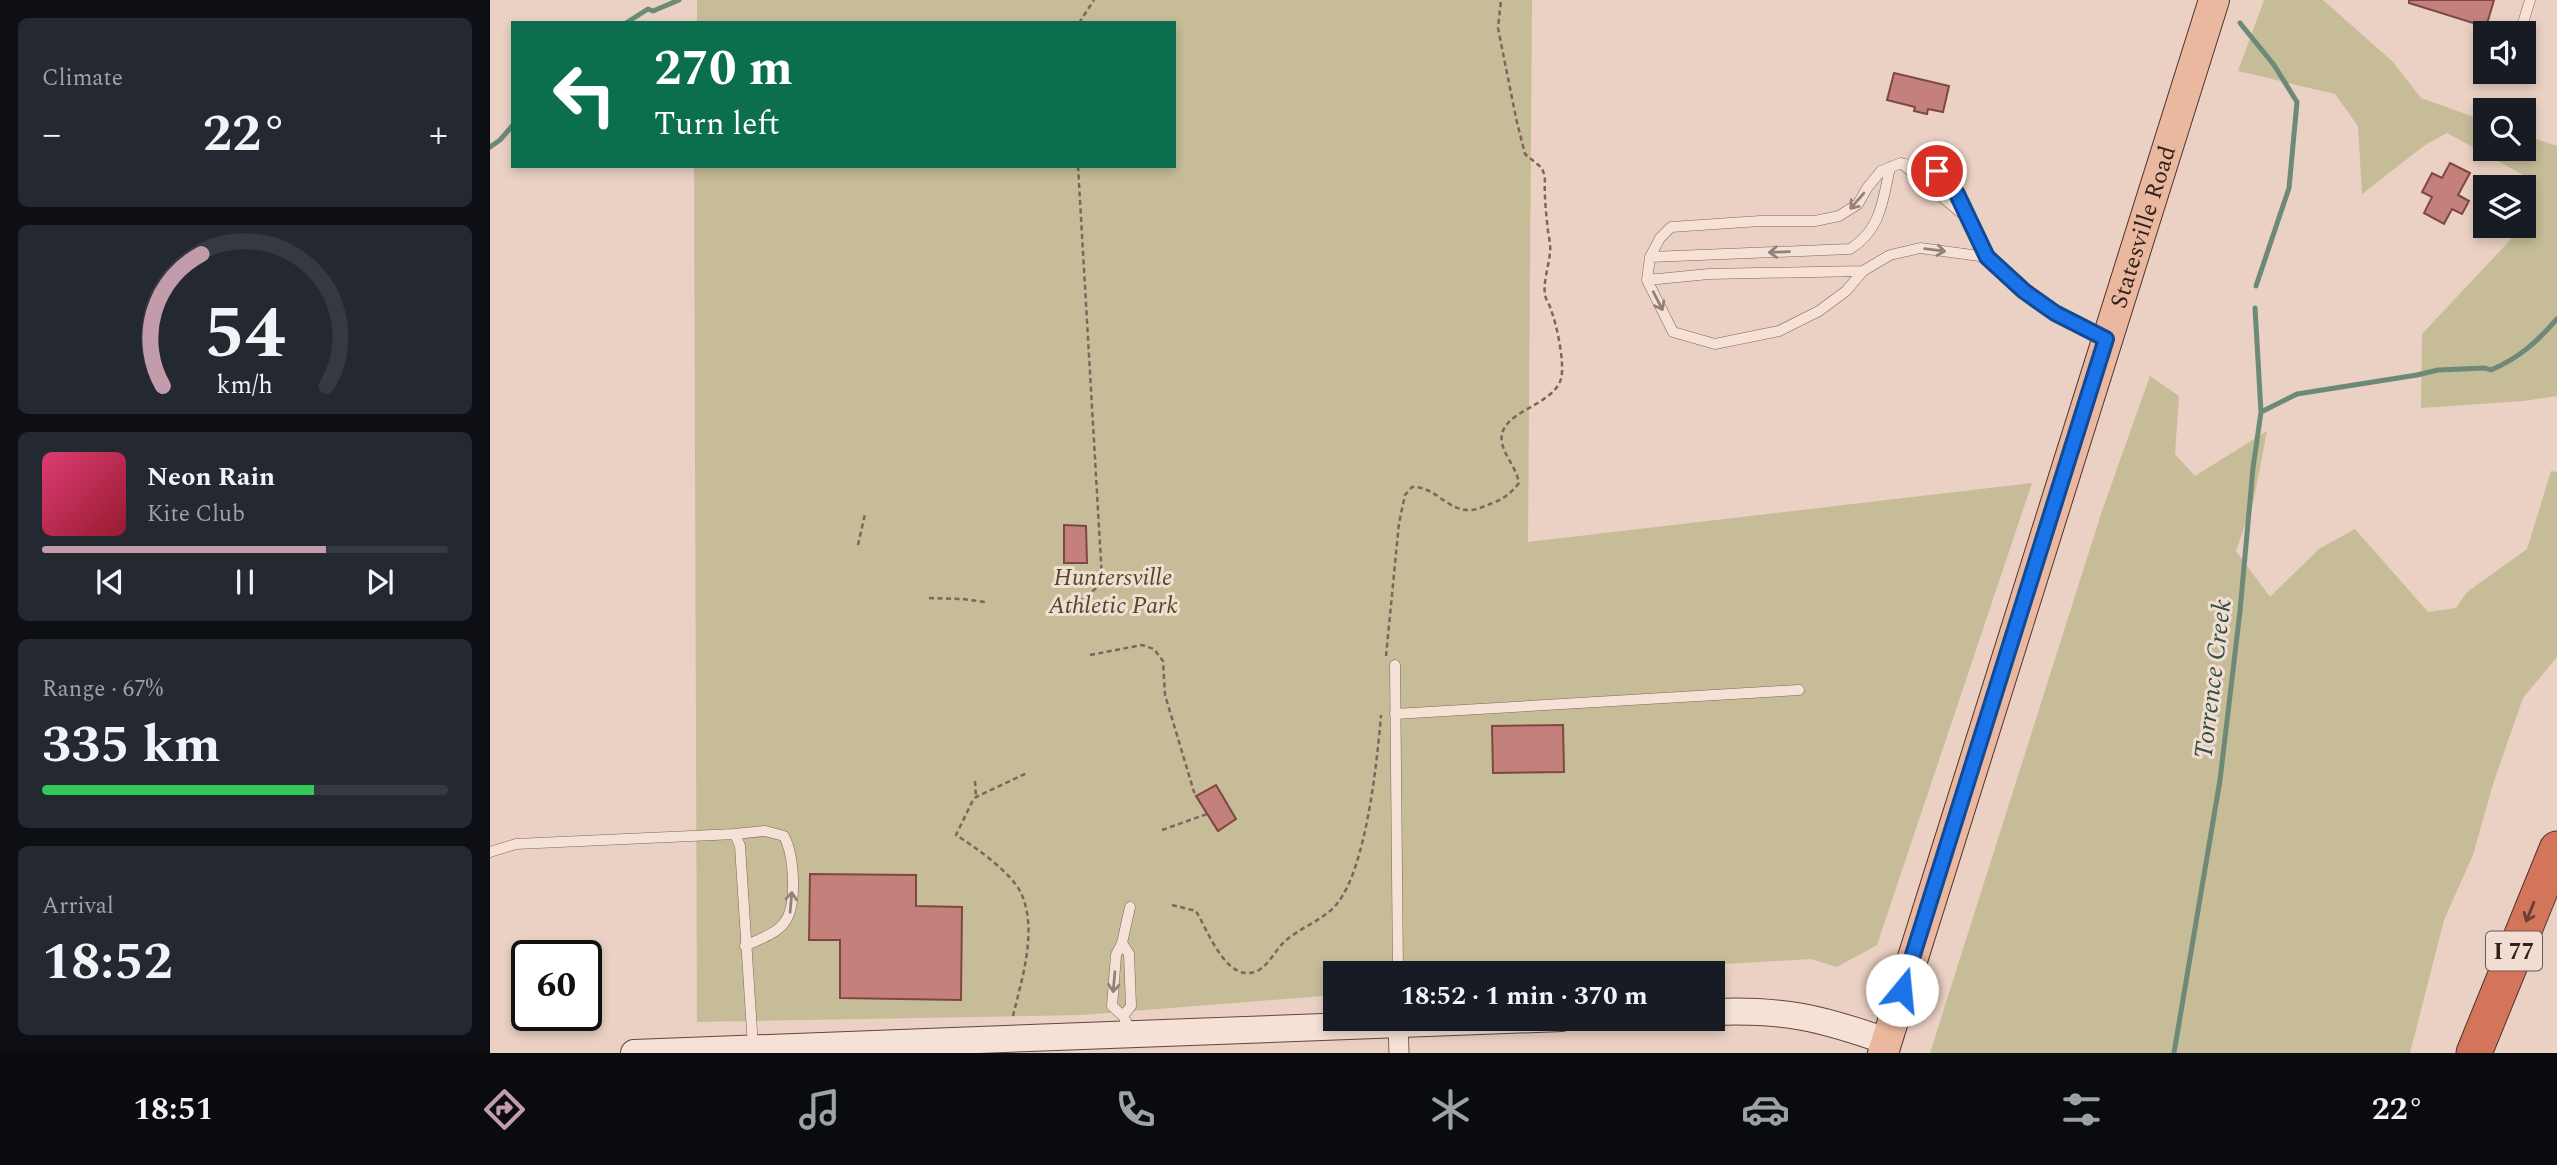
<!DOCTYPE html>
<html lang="en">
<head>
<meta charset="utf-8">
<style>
	:root { --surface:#171b24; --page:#242831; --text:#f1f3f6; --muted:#9ea1a6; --line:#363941; --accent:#c39cac }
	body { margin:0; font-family:Spectral,serif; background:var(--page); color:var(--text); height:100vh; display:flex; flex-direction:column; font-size:26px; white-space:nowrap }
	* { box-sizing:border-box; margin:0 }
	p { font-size:23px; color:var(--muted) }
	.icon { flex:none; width:38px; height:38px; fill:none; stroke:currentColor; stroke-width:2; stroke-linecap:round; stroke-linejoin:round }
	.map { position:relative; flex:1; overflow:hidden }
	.side { display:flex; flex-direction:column; gap:18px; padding:18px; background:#0d0f14; width:490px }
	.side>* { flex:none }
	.top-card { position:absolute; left:21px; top:21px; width:665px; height:147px; border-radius:0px; box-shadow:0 4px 10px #0003; background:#0b6e4f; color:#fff; overflow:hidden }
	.controls { position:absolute; left:1983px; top:21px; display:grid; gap:14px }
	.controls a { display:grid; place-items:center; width:63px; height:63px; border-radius:0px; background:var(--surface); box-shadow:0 4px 10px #0003; font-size:35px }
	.speed { position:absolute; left:21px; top:940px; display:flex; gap:14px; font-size:35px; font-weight:700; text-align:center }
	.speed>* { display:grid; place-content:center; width:91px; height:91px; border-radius:50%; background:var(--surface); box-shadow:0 4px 10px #0003; line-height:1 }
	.speed .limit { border:4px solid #111; border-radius:10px; background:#fff; color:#111 }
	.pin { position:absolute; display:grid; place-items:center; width:60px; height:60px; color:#fff; margin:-30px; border:4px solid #fff; border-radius:50%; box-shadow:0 2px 7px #0007 }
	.me { position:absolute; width:77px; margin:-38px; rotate:17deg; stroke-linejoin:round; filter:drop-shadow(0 0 5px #0008) }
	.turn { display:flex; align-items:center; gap:24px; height:147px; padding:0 28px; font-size:32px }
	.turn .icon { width:91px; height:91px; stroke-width:2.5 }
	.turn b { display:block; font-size:49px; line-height:60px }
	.big { font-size:52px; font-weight:700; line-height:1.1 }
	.side .tile { flex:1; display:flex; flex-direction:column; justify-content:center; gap:10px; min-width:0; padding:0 24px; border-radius:10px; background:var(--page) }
	.side .dial { align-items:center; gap:0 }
	.dial svg { height:182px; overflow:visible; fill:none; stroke:var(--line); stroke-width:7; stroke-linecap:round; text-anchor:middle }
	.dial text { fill:var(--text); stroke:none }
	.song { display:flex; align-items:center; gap:21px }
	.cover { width:84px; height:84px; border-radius:10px; background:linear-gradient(135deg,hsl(340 70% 55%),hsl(350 70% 35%)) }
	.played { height:7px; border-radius:4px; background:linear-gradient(90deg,var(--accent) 70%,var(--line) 70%) }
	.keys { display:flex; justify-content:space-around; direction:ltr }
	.heat { display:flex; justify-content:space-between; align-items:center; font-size:38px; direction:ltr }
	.charge { height:10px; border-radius:5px; background:linear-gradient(90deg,#34c759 67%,var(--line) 0) }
	.trip { position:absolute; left:833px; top:961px; width:402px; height:70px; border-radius:0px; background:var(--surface); box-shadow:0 4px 10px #0003; font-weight:700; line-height:70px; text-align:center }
	.dock { display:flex; height:112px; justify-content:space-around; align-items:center; background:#090b0e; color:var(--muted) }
	.dock .icon { width:49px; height:49px }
	.dock .active { color:var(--accent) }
	.dock b { font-size:32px; color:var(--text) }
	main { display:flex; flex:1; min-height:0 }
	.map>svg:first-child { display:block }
	.green { fill:#c6bc98 }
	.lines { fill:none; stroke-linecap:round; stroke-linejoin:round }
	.stream { stroke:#6d8a79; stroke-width:5 }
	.building { fill:#c4817c; stroke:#7f4743; stroke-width:2 }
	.lane-casing { stroke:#82635b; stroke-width:11 }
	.street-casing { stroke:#82635b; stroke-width:21 }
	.secondary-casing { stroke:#64453f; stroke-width:28 }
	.primary-casing { stroke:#50332f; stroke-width:32 }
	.highway-casing { stroke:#50332f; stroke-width:37 }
	.path { stroke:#82635b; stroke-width:2.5; stroke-dasharray:5 3.5; stroke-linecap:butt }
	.lane { stroke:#f5e1d5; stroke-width:10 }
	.street { stroke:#f5e1d5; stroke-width:19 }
	.secondary { stroke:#f5e1d5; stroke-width:26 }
	.primary { stroke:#eab89e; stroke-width:30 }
	.highway { stroke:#d2755b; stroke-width:35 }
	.oneway { stroke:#94817a }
	.oneway2 { stroke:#6b3e33 }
	.route-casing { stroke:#114b97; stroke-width:18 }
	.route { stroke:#1a73e8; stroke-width:12 }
	.labels { text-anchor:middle; stroke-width:6; stroke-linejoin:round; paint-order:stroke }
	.shield { fill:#f2ddd2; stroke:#6c5954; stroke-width:2 }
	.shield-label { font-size:23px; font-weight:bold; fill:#33211e }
	.street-label { font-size:24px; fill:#33211e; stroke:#f2ddd2 }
	.park-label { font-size:24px; font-style:italic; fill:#4e4a27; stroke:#f2ddd2 }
	.water-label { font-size:26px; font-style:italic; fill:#2f5243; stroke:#f2ddd2 }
</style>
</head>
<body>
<main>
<section class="side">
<div class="tile"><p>Climate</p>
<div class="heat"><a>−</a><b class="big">22°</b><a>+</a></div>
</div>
<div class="tile dial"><svg viewBox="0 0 100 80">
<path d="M14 69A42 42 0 1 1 86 69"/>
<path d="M14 69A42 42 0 0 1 31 11" stroke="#c39cac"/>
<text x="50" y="56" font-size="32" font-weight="700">54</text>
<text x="50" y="72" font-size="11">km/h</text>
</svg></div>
<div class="tile">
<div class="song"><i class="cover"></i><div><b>Neon Rain</b><p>Kite Club</p></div></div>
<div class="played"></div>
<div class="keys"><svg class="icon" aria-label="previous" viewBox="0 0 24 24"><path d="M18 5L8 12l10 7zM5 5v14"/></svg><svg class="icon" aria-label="pause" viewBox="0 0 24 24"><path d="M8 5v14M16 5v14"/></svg><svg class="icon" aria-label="next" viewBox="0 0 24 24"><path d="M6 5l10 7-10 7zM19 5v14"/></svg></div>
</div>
<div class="tile"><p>Range · 67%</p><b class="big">335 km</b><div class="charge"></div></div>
<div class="tile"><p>Arrival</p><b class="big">18:52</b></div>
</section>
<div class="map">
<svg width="2067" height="1053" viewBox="0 0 2067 1053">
	<rect width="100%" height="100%" fill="#ead1c3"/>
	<path class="green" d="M207,0H1042L1038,542L1542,483L1387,945L1347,967L1321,959L1083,973H845V995L592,1015L207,1022L204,166H684V23H207Z
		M1774,0H1833L1903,62L1931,98L1995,121V149H2034V135L2067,146V396L2033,401L1931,408L1932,334L2037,222L2046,182L1957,133L1935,145L1872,194L1868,126L1845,94L1748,71Z
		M1660,376L1689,396L1685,454L1705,476L1777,431L1764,499L1746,551L1780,597L1829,549L1865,529L1938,612L1966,608L1977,592L2037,549L2061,471L2067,472V657L2033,698L2003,784L1983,855L1954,920L1920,1053H1440L1612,511Z"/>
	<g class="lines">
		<path class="stream" d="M136,23L158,9L163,11L189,0
			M1750,23L1784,65L1807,102L1799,188L1766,286
			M0,147L10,140L23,125
			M1771,412L1807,394L1927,375L1948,370L1995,368L2001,370C2029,358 2047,342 2067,319
			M1684,1053L1730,780L1750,611L1763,468L1771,412L1765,308"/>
	</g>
	<path class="building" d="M1919,0H2004L1996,27L1919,3Z
		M1404,73L1459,86L1453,112L1438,109L1437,114L1424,111L1425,107L1397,100Z
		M1960,163L1980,173L1968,195L1979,201L1972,214L1962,209L1954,224L1934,213L1942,197L1932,192L1942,173L1952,178Z
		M574,525L596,526L597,563H574Z
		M1073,725L1074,772L1003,773L1002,726Z
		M726,785L746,819L728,831L706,796Z
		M320,874L426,875V906L472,907L471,1000L350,998V940H319Z"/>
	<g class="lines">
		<defs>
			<path id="lane" d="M2030,33L2040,0
				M1415,164L1447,171L1467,194L1478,215
				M1160,257L1360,249C1391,230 1393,200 1400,167
				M1497,257L1430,248L1400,255L1373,271L1356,291L1329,311L1289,331L1225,344L1183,332L1157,280L1160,257L1170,238L1181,227L1270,221H1325L1349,216L1368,204L1377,188L1391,171L1411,163L1482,222L1497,257L1534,291L1565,313L1615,339
				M1157,280L1219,274L1373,271
				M905,665L908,973
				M905,714L1309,690
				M245,834L275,831L294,836C304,855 308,906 294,923C286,934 267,940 255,946
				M0,852L26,844L245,834L250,846L263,1047
				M640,907L632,943L626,955L622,1006L633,1016L641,1031
				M632,943L639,954L641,1006L633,1016"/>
			<path id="street" d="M908,1025L909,1053"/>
			<path id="secondary" d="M1223,1012C1293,1009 1331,1018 1396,1041
				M144,1053L1072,1018"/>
			<g id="primary">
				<path id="s1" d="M1393,1053L1724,0"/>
			</g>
			<path id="highway" d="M1984,1053L2067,849"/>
		</defs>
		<use href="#lane" class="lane-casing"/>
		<use href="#street" class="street-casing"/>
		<use href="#secondary" class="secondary-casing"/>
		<use href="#primary" class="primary-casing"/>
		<use href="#highway" class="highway-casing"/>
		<path class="path" d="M589,23L604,0
			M588,166L612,579L609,586L590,601
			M368,545L375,514
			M439,598L473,599L495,602
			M600,655L652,645L664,649L673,661L675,695L704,792L709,794
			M896,656L909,523L915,495L922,487C946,486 957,512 982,510C990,509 996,505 1003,503C1015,498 1021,493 1029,483C1026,467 1015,457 1012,443C1006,411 1062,408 1071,379C1075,364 1067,325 1061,310C1060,305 1056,300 1055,295C1053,281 1059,266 1060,252C1061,246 1059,238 1058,231C1056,213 1054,195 1055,177L1052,168L1035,154L1026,118L1008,28L1011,0
			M485,781L486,797
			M672,830L717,814
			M682,905L706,911C718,931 738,987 769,970C780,963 785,951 794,942C809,928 832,921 846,905C876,870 887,763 891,715
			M523,1016C532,978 548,930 531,893C521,872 485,847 466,835L482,802L486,797L537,773"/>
		<use href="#lane" class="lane"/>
		<use href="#street" class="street"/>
		<use href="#secondary" class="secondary"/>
		<use href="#primary" class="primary"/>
		<use href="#highway" class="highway"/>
	</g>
	<defs><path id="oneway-shaft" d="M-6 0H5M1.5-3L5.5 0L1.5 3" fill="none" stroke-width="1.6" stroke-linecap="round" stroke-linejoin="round" transform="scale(1.75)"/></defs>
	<g class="oneway">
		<use href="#oneway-shaft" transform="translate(1367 201) rotate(131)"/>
		<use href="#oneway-shaft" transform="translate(1445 250) rotate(8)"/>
		<use href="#oneway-shaft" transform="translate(1289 252) rotate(178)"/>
		<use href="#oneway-shaft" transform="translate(1168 301) rotate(63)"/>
		<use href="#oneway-shaft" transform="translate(301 902) rotate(-85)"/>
		<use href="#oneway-shaft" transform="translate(624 982) rotate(95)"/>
	</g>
	<use class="oneway2" href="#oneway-shaft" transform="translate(2040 912) rotate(112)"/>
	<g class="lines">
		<defs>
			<path id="route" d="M1412,990L1616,339L1565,313L1534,291L1497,257L1467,194L1447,171"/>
		</defs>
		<use href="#route" class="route-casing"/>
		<use href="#route" class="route"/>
	</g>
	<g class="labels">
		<rect class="shield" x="1996" y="931.5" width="56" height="39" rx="5"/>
		<g class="shield-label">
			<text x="2024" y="959">I 77</text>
		</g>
		<g class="street-label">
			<text dy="8" stroke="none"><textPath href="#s1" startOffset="866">Statesville Road</textPath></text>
		</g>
		<g class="park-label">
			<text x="623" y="585">Huntersville<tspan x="623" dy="28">Athletic Park</tspan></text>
		</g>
		<g class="water-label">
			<text transform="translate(1722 679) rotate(-83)" y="9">Torrence Creek</text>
		</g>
	</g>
</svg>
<div class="controls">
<a><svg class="icon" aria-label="sound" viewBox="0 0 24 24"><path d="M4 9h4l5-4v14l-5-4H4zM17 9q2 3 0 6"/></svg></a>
<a><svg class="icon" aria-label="search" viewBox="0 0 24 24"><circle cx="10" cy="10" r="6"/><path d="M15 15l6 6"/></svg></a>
<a><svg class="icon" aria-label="layers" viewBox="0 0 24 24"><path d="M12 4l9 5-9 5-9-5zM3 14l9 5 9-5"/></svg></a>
</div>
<div class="speed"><div class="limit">60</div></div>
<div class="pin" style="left:1447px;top:171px;background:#d93025"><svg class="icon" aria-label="arrive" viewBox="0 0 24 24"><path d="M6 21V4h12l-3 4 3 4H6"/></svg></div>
<svg class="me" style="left:1412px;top:990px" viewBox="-20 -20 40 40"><circle r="19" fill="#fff"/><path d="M0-13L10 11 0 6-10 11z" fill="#1a73e8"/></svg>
<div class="trip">18:52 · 1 min · 370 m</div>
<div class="top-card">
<div class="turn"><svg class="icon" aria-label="left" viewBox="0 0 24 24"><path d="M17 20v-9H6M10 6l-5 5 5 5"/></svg><div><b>270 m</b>Turn left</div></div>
</div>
</div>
</main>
<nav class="dock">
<b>18:51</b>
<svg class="icon active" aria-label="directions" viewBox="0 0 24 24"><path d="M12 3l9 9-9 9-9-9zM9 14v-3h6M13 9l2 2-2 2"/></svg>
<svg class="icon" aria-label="music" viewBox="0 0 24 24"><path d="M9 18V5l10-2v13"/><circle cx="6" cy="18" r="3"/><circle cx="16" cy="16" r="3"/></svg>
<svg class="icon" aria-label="phone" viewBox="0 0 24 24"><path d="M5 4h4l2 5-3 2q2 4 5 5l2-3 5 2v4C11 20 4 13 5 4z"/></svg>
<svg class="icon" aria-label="climate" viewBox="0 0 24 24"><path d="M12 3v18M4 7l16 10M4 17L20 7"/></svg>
<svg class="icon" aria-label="car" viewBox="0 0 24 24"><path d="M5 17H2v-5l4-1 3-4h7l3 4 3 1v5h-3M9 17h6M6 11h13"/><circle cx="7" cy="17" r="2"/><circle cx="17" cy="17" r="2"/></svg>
<svg class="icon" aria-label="filters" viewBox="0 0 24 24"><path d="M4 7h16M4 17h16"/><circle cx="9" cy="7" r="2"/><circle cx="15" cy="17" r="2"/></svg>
<b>22°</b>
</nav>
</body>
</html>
